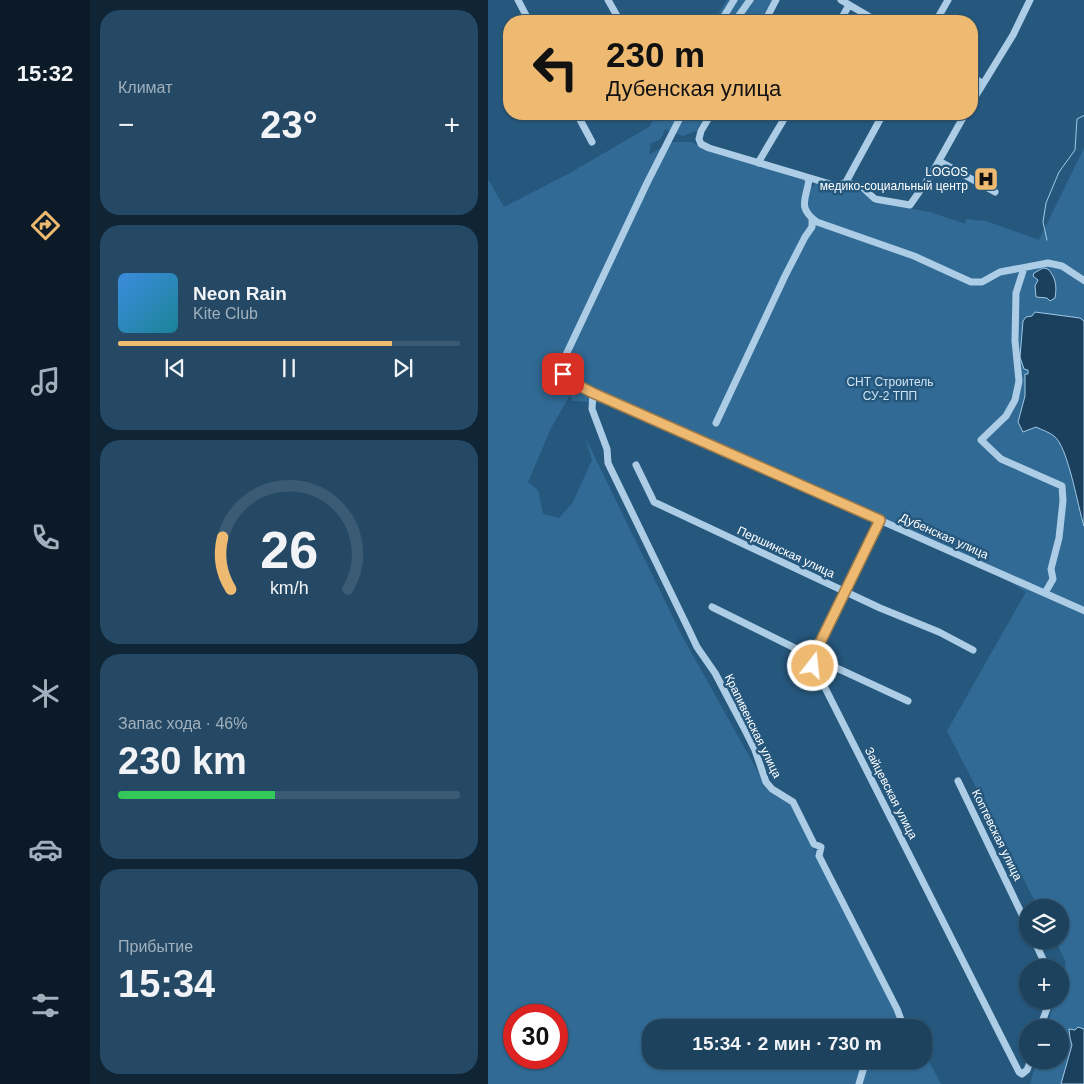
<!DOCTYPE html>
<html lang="ru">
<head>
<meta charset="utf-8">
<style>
	:root { --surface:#1c425e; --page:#254964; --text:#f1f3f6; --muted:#a0b0bc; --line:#3a5b73; --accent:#eeba71 }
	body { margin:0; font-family:Arial,sans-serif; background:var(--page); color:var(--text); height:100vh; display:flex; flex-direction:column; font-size:19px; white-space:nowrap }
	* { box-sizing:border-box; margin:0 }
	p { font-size:16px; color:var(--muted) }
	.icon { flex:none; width:28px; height:28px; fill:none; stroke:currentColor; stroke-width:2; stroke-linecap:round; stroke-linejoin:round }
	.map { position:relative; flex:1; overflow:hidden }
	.details { display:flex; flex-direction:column; gap:10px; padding:10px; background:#0f2434; width:398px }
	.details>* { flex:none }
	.top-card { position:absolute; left:15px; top:15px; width:475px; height:105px; border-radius:20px; box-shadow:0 1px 4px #0004,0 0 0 1px var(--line); background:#eeba71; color:#111; overflow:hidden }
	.fabs { position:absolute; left:531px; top:899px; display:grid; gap:10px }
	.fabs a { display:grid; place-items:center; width:50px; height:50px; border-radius:50%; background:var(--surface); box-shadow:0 1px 4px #0004,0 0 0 1px var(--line); font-size:25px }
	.speed { position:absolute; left:15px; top:1004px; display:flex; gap:10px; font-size:25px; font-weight:700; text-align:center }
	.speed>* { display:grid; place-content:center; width:65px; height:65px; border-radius:50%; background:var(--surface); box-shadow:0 1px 4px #0004,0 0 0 1px var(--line); line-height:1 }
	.speed .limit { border:8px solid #d22; background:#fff; color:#111 }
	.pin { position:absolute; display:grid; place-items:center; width:42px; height:42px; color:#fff; margin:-21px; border-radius:10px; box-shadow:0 2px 8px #0006 }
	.me { position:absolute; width:55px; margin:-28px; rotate:16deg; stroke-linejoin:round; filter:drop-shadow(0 0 4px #0008) }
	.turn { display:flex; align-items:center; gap:18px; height:105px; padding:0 20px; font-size:22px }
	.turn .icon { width:65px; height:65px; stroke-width:2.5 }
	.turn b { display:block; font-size:35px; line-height:42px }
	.big { font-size:38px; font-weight:700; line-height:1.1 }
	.details .tile { flex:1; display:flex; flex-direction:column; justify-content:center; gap:8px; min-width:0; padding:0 18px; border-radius:20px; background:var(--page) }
	.details .dial { align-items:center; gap:0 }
	.dial svg { height:130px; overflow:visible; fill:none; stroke:var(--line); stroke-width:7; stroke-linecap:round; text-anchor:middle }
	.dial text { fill:var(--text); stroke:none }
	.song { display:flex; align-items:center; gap:15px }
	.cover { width:60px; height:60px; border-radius:8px; background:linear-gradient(135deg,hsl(210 70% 55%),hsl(190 70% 35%)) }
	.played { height:5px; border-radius:2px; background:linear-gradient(90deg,var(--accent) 80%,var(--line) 80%) }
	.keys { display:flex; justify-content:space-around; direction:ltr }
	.heat { display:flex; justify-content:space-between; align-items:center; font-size:28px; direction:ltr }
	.charge { height:8px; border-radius:4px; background:linear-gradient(90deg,#34c759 46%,var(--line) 0) }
	.trip { position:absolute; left:154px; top:1019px; width:290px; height:50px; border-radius:20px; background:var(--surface); box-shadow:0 1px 4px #0004,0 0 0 1px var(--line); font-weight:700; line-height:50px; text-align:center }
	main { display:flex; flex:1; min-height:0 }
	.menu { display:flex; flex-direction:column; width:90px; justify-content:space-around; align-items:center; background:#0b1a26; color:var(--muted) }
	.menu .icon { width:35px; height:35px }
	.menu .on { color:var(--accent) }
	.menu b { font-size:22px; color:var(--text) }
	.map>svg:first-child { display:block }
	.green { fill:#316b95; fill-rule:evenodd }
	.water { fill:#1a405e; stroke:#a0c9e6 }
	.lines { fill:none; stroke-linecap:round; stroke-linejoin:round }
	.stream { stroke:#a0c9e6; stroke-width:1 }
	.minor { stroke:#accde5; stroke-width:7 }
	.route-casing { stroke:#9b7949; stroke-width:12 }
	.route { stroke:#eeba71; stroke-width:9 }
	.labels { text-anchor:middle; stroke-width:5; stroke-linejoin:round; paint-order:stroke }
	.poi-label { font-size:12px; fill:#fff; stroke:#26587e; text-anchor:end }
	.park-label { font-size:12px; fill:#cee4f4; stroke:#26587e }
	.street-label { font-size:12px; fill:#fff; stroke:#26587e }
</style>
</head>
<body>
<main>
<nav class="menu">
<b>15:32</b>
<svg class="icon on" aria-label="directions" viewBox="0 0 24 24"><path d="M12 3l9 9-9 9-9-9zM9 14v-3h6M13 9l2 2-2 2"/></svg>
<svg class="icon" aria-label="music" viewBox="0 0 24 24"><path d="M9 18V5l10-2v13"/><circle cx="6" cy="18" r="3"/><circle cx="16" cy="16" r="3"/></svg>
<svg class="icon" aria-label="phone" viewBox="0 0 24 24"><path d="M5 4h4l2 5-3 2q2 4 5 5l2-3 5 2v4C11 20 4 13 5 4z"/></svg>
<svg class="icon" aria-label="climate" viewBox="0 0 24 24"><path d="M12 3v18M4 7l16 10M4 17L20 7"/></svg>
<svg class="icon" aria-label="car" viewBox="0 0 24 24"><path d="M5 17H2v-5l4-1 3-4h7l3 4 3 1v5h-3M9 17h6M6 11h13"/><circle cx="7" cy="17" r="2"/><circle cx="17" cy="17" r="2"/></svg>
<svg class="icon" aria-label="filters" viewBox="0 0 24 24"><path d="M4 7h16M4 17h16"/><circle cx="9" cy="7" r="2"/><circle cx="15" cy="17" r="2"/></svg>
</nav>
<section class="details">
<div class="tile"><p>Климат</p>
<div class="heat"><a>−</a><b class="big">23°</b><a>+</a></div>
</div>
<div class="tile">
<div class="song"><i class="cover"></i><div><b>Neon Rain</b><p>Kite Club</p></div></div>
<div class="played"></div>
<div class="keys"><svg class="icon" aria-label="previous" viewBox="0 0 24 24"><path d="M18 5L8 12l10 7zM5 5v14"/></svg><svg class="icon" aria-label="pause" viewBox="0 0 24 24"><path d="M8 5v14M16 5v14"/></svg><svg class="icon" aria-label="next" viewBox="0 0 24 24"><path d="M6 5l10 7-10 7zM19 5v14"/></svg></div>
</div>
<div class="tile dial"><svg viewBox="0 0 100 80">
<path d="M14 69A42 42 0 1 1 86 69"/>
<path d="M14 69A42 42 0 0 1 9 37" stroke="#eeba71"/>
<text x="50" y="56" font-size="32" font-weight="700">26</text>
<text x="50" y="72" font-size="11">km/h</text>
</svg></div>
<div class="tile"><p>Запас хода · 46%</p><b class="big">230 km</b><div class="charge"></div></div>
<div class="tile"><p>Прибытие</p><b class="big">15:34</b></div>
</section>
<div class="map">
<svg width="597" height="1084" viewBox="0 0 597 1084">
	<rect width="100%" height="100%" fill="#26587e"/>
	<path class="green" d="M239,0H284L273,21H226Z
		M169,114H177L181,120L187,114H218L208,131L195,136L177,129L173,139L163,143L161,155L182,142H204L217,149L316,177L319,185L325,187L328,181C348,184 374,185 386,204L392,200L425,209L442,212L478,224L477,219L498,221L551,240L596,148L597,1029H583L582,1038L584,1045L573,1084H542L549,1060H572V1028L559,1027L567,1000H572L573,981L578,962L567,940H572V908L550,907L459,731L538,592L503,570L243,455L119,403L84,401L82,395L63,428L40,482L50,490L55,514L71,518L85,502L104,460L97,437L194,636L279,788L303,802L405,1008L410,1021L423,1027L162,1028V1060H435V1050L453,1084H0V179L16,207L80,174L161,127ZM26,1015H69V1058H26Z"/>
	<path class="water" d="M555,268L560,269C568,278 569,286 567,298L562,301L559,298L548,297L547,286L550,280L545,276L546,273Z
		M547,312L592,318L596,321V526C590,508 580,446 566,436C561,432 554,430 548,427L535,432L530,422L537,396V374H540V370L536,369L532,357L535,321L538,317L544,316Z
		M590,1027L596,1029V1084H573L584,1045L582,1038L581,1029L587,1030Z"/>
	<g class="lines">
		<path class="stream" d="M559,240L555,222L558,203L571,172L587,150L589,119L597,115"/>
		<path class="minor" d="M30,0L41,21
			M120,0L132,21
			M353,0L387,20
			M233,21L246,0
			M247,21L262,0
			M277,21L288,0
			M352,21L361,5
			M448,21L460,0
			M484,77L494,83
			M484,102L525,35L542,0
			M89,114L104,142
			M194,114L159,183L76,359C67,380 90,386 105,393L597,611
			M223,114L213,131L211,139L213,144L221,148L349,186L358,182L374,187L387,199L422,205L443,175L477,114
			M451,161L507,192
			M270,163L299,114
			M318,177L321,180C318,199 309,208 329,222L426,256L483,282H494L512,272L560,263L574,266L597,281
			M358,182L395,114
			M536,268L528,293L527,341L531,381L527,400L518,416L493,440L513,459L574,486L575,501L571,538L563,569L565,579L557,593
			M105,393L104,409L119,449L120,463L200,628L209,647L227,673L255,726L267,750L278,782L284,789L305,802L326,844L333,847L331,856L409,1009L415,1025L411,1028
			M228,423L297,276L317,237L324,227V218
			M148,465L166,502L392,608L451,632L485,650
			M393,520L325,657V664L531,1072L534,1074L539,1070L543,1060
			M224,607L325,657L420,701
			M470,781L540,927
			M546,940L559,968
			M552,1028L562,1000
			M371,1084L378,1060"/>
	</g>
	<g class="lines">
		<defs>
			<path id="route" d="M75,374L84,382L105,393L392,520L325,657V666"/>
		</defs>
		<use href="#route" class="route-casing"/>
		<use href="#route" class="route"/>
	</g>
	<defs>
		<symbol id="hospital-square" viewBox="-11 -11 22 22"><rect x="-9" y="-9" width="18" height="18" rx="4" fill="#eeba71" stroke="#26587e"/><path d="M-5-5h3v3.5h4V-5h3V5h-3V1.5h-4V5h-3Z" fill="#111"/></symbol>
	</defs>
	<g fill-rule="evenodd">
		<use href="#hospital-square" x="484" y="165" width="28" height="28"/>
	</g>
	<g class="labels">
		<g class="poi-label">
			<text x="480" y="176">LOGOS<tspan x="480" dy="14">медико-социальный центр</tspan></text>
		</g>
		<g class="park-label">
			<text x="402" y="386">СНТ Строитель<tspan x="402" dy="14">СУ-2 ТПП</tspan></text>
		</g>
		<g class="street-label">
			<text transform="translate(456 536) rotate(24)" y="4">Дубенская улица</text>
			<text transform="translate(298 552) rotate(25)" y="4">Першинская улица</text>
			<text transform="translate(265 726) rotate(64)" y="4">Крапивенская улица</text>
			<text transform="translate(403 793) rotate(63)" y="4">Зайцевская улица</text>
			<text transform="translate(509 835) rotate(64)" y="4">Коптевская улица</text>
		</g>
	</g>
</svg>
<div class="fabs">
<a><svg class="icon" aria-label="layers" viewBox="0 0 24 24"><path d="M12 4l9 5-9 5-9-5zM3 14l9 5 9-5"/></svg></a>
<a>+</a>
<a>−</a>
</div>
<div class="speed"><div class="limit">30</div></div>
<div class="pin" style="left:75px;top:374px;background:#d93025"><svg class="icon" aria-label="arrive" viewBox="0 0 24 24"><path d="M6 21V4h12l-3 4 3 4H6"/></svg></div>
<svg class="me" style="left:325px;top:666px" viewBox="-20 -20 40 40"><circle r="17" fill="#eeba71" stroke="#fff" stroke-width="3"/><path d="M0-11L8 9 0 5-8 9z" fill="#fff"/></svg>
<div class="trip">15:34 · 2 мин · 730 m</div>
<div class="top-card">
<div class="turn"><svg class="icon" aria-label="left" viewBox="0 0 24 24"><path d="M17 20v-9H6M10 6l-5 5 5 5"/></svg><div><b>230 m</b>Дубенская улица</div></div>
</div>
</div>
</main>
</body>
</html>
